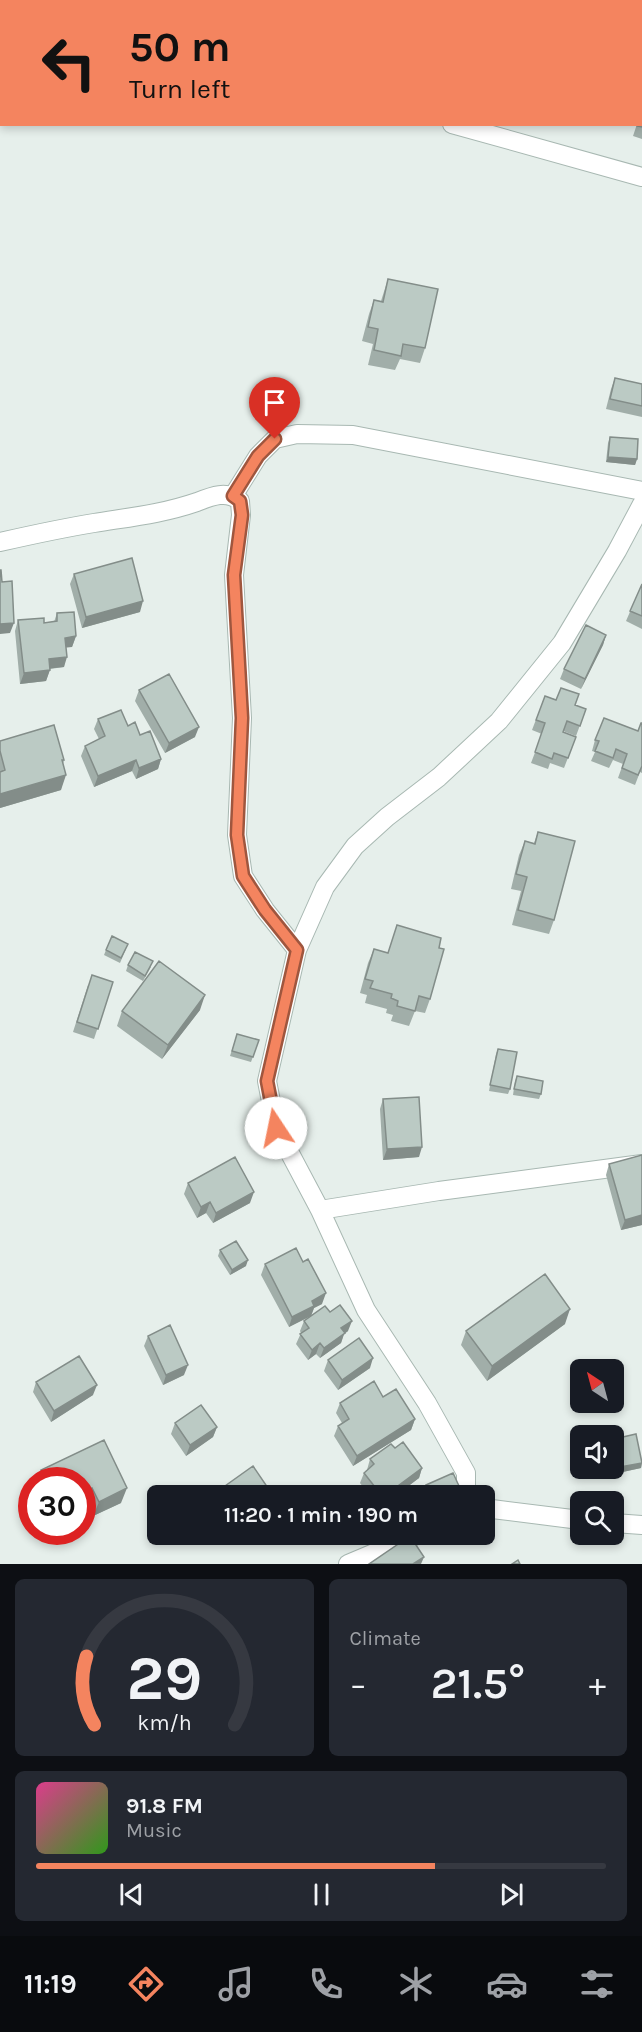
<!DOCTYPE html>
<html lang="en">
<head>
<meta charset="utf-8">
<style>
	:root { --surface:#171b24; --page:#242831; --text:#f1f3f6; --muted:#9ea1a6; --line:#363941; --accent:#f4845f }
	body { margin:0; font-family:Karla,sans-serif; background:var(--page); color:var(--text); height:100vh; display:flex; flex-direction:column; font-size:22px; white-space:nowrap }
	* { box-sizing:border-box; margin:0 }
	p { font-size:20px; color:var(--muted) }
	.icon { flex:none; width:33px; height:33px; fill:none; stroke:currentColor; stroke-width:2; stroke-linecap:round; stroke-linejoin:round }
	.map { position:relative; height:1564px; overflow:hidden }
	.panel { display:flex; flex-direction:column; gap:15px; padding:15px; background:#0d0f14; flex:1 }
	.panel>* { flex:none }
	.top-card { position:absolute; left:0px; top:0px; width:642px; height:126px; box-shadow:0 3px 9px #0003; background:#f4845f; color:#111; overflow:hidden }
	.needle { width:39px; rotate:324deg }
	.controls { position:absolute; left:570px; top:1359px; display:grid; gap:12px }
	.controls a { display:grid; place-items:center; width:54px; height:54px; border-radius:9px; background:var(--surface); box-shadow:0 3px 9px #0003; font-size:30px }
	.speed { position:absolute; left:18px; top:1467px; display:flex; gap:12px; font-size:30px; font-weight:700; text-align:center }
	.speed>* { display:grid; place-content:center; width:78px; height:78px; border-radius:50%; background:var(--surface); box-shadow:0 3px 9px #0003; line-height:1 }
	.speed .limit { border:9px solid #d22; background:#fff; color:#111 }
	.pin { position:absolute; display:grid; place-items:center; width:51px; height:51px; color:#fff; margin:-62px -26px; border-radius:50% 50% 50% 0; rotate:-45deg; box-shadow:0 0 6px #0007 }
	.pin .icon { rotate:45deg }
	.me { position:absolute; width:66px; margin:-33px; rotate:349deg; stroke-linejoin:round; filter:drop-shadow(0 0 4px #0008) }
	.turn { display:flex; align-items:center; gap:21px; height:126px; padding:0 30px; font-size:27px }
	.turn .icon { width:78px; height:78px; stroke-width:2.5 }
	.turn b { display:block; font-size:42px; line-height:51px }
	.big { font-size:45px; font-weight:600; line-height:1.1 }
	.panel .card { flex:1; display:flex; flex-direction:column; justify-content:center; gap:9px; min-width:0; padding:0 21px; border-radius:9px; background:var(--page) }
	.panel .dial { align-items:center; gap:0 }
	.dial svg { height:156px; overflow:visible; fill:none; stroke:var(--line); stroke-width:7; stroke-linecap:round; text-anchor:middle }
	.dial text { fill:var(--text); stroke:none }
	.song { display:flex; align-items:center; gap:18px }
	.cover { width:72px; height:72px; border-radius:9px; background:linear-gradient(135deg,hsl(330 70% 55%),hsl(110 70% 35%)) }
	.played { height:6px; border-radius:3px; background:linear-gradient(90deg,var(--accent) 70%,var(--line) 70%) }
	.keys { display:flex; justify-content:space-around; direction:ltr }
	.heat { display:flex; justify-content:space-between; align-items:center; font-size:33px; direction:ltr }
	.panel .tiles { flex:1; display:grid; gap:15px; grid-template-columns:1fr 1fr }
	.card:last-child { grid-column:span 2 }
	.trip { position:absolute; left:147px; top:1485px; width:348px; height:60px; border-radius:9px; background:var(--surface); box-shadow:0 3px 9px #0003; font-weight:600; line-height:60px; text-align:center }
	.dock { display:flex; height:96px; justify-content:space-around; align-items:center; background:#090b0e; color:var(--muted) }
	.dock .icon { width:42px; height:42px }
	.dock .active { color:var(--accent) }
	.dock b { font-size:27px; color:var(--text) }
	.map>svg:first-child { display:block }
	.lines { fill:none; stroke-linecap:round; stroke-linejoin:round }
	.minor-casing { stroke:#a8b8b2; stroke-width:20 }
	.minor { stroke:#fff; stroke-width:18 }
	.wall { fill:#a1aea9 }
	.shaded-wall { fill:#838d89 }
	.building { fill:#bbcac4; stroke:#838d89; stroke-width:1.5 }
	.route-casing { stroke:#9f563e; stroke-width:15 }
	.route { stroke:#f4845f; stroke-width:10 }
</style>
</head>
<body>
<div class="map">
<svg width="642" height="1564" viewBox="0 0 642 1564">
	<rect width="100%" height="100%" fill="#e6efeb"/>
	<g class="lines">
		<defs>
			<path id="minor" d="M0,99L2,100
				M452,124L642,177
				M233,496L258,456L275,439L297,434L353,435L642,491
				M0,542C31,535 63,528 94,523C131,517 162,514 197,502C212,496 227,490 240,501L241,515L234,575L242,718L237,835L243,876L265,910L297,950
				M320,1210L439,1191L642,1164
				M466,1496V1473L427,1403L366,1310L320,1210L276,1127L267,1081L297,950L325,887L355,846L387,817L439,777L499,721L562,643L617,551L642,504
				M484,1508L580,1520
				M614,1523L642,1525
				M348,1564L419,1534"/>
		</defs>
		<use href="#minor" class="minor-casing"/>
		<use href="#minor" class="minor"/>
	</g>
	<path class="wall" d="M642,107V139L633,136L637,124H640V112Z
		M388,279L425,348L420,363L400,359L395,370L368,365L373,344L362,341L369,314L374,300L381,301Z
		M615,378L642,384V417L606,409L611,389Z
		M610,437L637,459L635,465L606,462L608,443Z
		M74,574L140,612L82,628L70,584Z
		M642,584V629L626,621Z
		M57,613L76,636L72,647H66L64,667L50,669L46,681L20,684L15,631L18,620L44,623L54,622Z
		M606,635L603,645L581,689L560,679L564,669Z
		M139,690L195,737L165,753L135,701Z
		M545,696L586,709L576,736L563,731V732L576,737L564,768L550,763L548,769L531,763L542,734L532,730Z
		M98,719L128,726L140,735L161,759L158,769L136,779L132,771L94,787L81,756L85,746L99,739L94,729Z
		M642,723V773L640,772L635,785L618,778L623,764L613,760L609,768L591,761L595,752L592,751L595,740L638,731Z
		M0,741L64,760L63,764L61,790L0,808Z
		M538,832L554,920L549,934L512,925L521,891L511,889L519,855L525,841L534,843Z
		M397,925L439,948L430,999L425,1013L415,1011L409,1026L391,1021L393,1015L386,1013L387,1009L365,1003L367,995L360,993L368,963L374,949L388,953Z
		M126,949L120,963L104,955L106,950Z
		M128,965L151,967L143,981L126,971Z
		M113,982L94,1039L73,1032L88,985Z
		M200,1010L162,1059L117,1026L122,1011Z
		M237,1034L259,1040L251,1062L230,1056Z
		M498,1049L510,1089L508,1094L489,1091L496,1054Z
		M517,1076L541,1094L539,1099L513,1095L515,1081Z
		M383,1099L419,1157L383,1160L380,1109Z
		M642,1155V1225L621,1230L606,1175L609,1164Z
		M188,1183L250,1203L213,1223L206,1213L197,1218L184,1194Z
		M220,1250L246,1266L230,1275L218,1256Z
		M265,1264L322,1304L314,1308L311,1316L330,1312L348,1331L344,1334L341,1343L320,1358L316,1354L308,1360L296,1344L301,1333L300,1331L304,1321L310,1316L289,1327L261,1275Z
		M565,1324L487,1381L461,1345L466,1331Z
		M148,1336L184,1375L163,1385L144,1346Z
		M328,1360L370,1368L338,1390L324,1371Z
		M36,1382L93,1395L51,1422L33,1392Z
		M383,1397L415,1419L411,1430L353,1466L334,1436L338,1426L342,1423L336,1413L340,1403Z
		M175,1423L217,1427L213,1437L186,1456L171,1434Z
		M614,1439L642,1460L641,1468L618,1473L614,1450Z
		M104,1440L121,1503L93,1516L87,1502L82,1480H37L41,1470Z
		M395,1448L422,1468L419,1478L402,1491L400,1496H370L360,1483L364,1473L367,1470L370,1459Z
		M426,1485L460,1488L458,1493L453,1496H427L424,1490Z"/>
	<path class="shaded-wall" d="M608,457L637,459L635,465L606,462Z
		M143,601L140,612L82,628L86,617Z
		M14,623L10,633L0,634V624Z
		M606,635L603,645L581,689L585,679Z
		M76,636L72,647L62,648L65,638Z
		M67,657L64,667L45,669L49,659Z
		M50,670L46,681L20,684L24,673Z
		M199,727L195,737L165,753L169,743Z
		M161,759L158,769L136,779L139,768Z
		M136,760L132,771L94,787L98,776Z
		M66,775L61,790L0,808V794Z
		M205,995L200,1010L162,1059L168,1045Z
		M422,1147L419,1157L383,1160L387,1149Z
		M254,1192L250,1203L213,1223L216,1213Z
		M210,1202L206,1213L197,1218L201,1207Z
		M642,1215V1225L621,1230L625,1220Z
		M248,1260L246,1266L230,1275L232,1270Z
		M326,1293L322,1304L314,1308L311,1316L289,1327L292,1317L312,1301Z
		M570,1309L565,1324L487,1381L492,1366Z
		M352,1321L348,1331L344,1334L341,1343L320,1358L324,1348L341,1328Z
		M320,1343L316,1354L308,1360L312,1350Z
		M373,1358L370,1368L338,1390L342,1380Z
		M188,1365L184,1375L163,1385L166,1375Z
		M97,1385L93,1395L51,1422L54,1411Z
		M415,1419L411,1430L353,1466L357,1456Z
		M217,1427L213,1437L186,1456L190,1445Z
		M642,1463L641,1468L618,1473L620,1467Z
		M422,1468L419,1478L395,1496L398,1486Z
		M92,1488L87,1502L82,1504V1492Z
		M127,1488L121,1503L93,1516L99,1502Z
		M460,1488L458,1493L453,1496H442Z
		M424,1557L421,1564H413Z"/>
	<path class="building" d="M642,109V127L637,126V124H640V114Z
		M388,279L438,289L425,348L403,344L401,356L374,350L378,329L368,327L374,300L383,302Z
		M615,378L642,384V406L610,399Z
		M610,437L638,439L637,459L608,457Z
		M132,558L143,601L86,617L74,574Z
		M0,570H1L2,582L12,581L14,623L0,624Z
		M642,584V616L630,611Z
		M74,612L76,636L65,638L67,657L49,659L50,670L24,673L18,620L44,618V623L57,621V613Z
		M586,625L606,635L585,679L564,669Z
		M169,674L199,727L169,743L139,690Z
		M561,688L579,694L575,705L586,709L580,726L567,721L563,732L576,737L568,758L554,753L552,759L535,752L545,723L536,720L545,696L556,700Z
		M121,710L128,726L135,722L140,735L150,731L161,759L139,768L136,760L98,776L85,746L105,736L98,719Z
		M604,718L638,731L641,723H642V766L638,775L622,768L627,754L616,749L613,758L595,751L599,741L595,740Z
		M54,725L64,760H62L66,775L0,794V772L5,770L0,751V741Z
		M538,832L575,841L554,920L518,910L527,877L516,874L525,841L535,844Z
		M397,925L441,938L439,948L444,949L430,999L419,996L415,1011L397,1006L398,1001L391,998L392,994L370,988L373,981L365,979L374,949L388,953Z
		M112,936L128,944L121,958L106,950Z
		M135,952L153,961L145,976L128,965Z
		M159,961L205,995L168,1045L122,1011Z
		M92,975L113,982L98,1029L77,1022Z
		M237,1034L259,1040L253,1057L232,1051Z
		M498,1049L517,1052L510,1089L490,1085Z
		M517,1076L543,1081L541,1094L514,1089Z
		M419,1097L422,1147L387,1149L383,1099Z
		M642,1155V1215L625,1220L609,1164Z
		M235,1157L254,1192L216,1213L210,1202L201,1207L188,1183Z
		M236,1241L248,1260L232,1270L220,1250Z
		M296,1248L303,1262L308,1259L326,1293L312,1301L314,1306L292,1317L265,1264Z
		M545,1274L570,1309L492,1366L466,1331Z
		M340,1305L352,1321L341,1328L345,1333L324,1348L320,1343L312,1350L300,1334L309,1328L304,1321L325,1306L330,1312Z
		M170,1325L188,1365L166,1375L148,1336Z
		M359,1338L373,1358L342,1380L328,1360Z
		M79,1356L97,1385L54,1411L36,1382Z
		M374,1381L383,1397L396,1389L415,1419L357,1456L338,1426L349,1419L340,1403Z
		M201,1405L217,1427L190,1445L175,1423Z
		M636,1434L642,1463L620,1467L614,1439Z
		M104,1440L127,1488L99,1502L92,1488L82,1492V1480H46L41,1470Z
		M403,1442L422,1468L398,1486L402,1491L396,1496H382L364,1473L374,1464L370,1459L391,1444L395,1448Z
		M253,1466L272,1494L270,1496H211Z
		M453,1473L460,1488L442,1496H431L426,1485Z
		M410,1536L424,1557L413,1564H369Z
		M518,1560L520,1564H512Z"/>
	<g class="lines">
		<defs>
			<path id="route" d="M275,439L258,456L233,496L240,501L242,515L234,575L242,718L237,835L243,876L265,910L297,950L267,1081L276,1128"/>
		</defs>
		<use href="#route" class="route-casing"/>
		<use href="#route" class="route"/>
	</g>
</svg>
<div class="controls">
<a><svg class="needle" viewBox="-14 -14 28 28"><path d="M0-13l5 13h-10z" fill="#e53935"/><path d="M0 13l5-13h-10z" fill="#9ea1a6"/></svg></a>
<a><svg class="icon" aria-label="sound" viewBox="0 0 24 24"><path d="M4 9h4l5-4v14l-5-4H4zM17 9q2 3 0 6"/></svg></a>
<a><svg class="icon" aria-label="search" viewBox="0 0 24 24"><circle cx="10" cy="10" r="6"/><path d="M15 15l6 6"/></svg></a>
</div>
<div class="speed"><div class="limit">30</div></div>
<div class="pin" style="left:275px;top:439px;background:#d93025"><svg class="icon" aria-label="arrive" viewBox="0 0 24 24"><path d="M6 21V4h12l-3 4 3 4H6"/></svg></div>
<svg class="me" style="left:276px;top:1128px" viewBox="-20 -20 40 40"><circle r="19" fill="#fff"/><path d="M0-13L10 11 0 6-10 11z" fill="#f4845f"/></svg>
<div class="trip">11:20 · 1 min · 190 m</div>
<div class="top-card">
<div class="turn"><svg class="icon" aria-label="left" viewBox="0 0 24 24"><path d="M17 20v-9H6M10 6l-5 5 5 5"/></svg><div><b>50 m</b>Turn left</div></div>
</div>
</div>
<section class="panel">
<div class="tiles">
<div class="card dial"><svg viewBox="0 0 100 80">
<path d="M14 69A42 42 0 1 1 86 69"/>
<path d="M14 69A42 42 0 0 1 10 34" stroke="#f4845f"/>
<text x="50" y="56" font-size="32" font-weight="700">29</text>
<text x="50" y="72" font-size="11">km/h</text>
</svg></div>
<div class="card"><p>Climate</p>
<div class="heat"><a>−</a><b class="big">21.5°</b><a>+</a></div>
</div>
<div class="card">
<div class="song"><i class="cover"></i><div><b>91.8 FM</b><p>Music</p></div></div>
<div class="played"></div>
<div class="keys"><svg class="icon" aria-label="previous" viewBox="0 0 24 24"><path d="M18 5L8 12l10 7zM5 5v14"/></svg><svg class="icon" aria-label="pause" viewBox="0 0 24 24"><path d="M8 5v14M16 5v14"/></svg><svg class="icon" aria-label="next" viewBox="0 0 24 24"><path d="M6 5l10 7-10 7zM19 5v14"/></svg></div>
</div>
</div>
</section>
<nav class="dock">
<b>11:19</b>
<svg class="icon active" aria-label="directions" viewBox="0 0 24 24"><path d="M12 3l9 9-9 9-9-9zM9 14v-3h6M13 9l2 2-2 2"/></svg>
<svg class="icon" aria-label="music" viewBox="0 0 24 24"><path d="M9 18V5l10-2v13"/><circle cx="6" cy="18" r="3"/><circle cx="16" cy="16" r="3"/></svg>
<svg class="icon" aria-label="phone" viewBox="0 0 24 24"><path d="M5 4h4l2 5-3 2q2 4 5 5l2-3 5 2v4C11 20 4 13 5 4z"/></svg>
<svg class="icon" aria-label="climate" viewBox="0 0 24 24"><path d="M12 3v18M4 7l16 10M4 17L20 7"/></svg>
<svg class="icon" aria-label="car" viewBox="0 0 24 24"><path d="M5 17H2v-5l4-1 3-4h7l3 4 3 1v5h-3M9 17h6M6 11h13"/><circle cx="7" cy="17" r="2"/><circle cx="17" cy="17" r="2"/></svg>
<svg class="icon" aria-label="filters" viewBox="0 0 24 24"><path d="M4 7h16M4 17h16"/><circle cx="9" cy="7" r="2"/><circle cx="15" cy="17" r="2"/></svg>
</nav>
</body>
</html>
